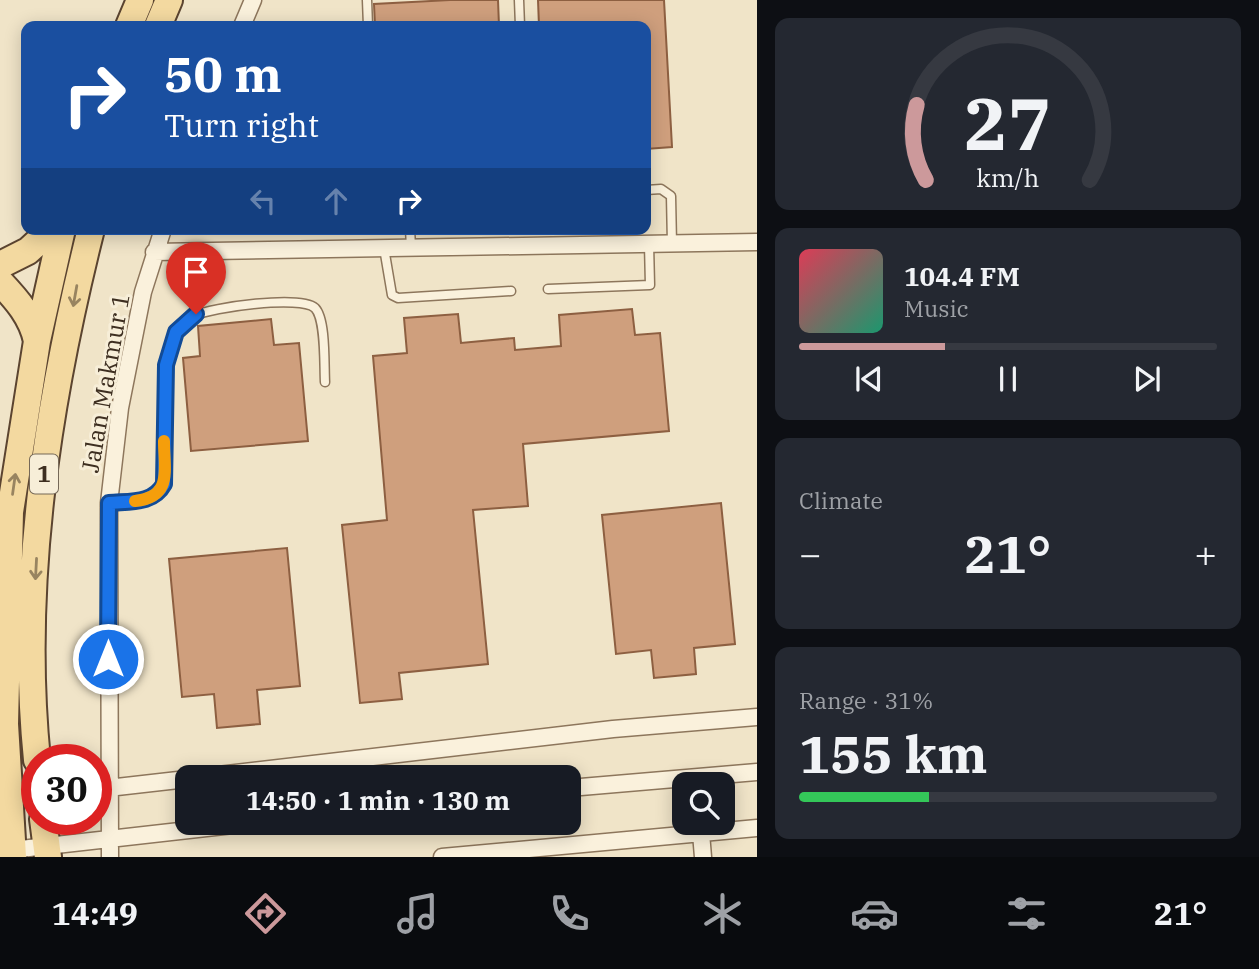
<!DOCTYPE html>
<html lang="en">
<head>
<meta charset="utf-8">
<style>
	:root { --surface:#171b24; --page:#242831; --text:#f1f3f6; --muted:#9ea1a6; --line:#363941; --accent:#cc999b }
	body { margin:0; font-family:"IBM Plex Serif",serif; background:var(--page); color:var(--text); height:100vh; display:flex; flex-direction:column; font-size:26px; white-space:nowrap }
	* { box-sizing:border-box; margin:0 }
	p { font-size:23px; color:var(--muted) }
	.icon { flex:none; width:38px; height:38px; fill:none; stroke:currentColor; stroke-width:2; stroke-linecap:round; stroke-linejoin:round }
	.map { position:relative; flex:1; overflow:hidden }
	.details { display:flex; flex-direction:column; gap:18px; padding:18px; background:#0d0f14; width:502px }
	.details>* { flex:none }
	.banner { position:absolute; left:21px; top:21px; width:630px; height:214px; border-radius:14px; box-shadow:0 4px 18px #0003; background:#1a4fa0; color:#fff; overflow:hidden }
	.controls { position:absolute; left:672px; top:772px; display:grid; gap:14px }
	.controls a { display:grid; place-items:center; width:63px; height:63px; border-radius:14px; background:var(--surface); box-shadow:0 4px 18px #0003; font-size:35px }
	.speed { position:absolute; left:21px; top:744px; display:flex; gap:14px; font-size:35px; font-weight:700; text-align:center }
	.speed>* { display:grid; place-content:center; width:91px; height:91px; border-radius:50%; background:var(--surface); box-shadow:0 4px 18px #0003; line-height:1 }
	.speed .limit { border:10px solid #d22; background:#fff; color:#111 }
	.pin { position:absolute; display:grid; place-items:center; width:60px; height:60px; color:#fff; margin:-72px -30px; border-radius:50% 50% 50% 0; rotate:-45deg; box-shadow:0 0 7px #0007 }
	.pin .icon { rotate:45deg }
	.me { position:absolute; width:77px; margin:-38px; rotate:0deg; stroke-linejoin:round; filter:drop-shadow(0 0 5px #0008) }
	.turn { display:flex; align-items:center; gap:24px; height:147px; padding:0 28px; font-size:32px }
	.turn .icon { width:91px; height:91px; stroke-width:2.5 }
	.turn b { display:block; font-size:49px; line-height:60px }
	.lanes { display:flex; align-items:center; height:66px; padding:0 28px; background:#0003; justify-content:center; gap:35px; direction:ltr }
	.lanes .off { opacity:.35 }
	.big { font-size:52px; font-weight:700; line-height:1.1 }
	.details .card { flex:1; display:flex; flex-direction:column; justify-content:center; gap:10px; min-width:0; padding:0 24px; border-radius:14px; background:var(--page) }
	.details .dial { align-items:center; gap:0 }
	.dial svg { height:182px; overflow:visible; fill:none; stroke:var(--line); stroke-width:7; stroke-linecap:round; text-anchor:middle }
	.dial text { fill:var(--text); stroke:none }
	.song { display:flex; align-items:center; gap:21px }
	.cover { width:84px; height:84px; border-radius:10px; background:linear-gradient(135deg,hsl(350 70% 55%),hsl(160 70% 35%)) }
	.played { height:7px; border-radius:4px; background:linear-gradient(90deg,var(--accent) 35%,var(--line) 35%) }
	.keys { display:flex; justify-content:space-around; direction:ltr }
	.heat { display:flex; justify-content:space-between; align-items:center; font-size:38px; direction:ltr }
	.charge { height:10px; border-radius:5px; background:linear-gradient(90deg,#34c759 31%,var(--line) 0) }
	.trip { position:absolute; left:175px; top:765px; width:406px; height:70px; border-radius:14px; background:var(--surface); box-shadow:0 4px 18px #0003; font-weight:700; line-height:70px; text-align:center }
	.tab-bar { display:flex; height:112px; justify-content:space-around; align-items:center; background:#090b0e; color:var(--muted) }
	.tab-bar .icon { width:49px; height:49px }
	.tab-bar .on { color:var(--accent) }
	.tab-bar b { font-size:32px; color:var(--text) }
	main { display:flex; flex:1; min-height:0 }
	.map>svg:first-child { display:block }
	.building { fill:#cf9f7d; stroke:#8d5f41; stroke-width:2 }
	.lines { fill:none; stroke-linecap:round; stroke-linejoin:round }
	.service-casing { stroke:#8d765c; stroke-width:11 }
	.minor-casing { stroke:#8d765c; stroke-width:19 }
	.primary-casing { stroke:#5b4430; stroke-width:30 }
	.service { stroke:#faf1dc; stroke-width:8 }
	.minor { stroke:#faf1dc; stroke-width:16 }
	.primary { stroke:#f3d9a0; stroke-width:26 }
	.oneway { stroke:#988460 }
	.route-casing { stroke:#114b97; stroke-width:18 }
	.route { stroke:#1a73e8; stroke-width:12 }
	.slow { stroke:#f59e0b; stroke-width:12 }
	.labels { text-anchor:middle; stroke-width:6; stroke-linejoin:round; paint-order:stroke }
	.shield { fill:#f7eed8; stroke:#756857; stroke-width:2 }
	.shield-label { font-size:23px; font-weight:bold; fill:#3d2e20 }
	.street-label { font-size:24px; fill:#3d2e20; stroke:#f7eed8 }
</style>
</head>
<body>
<main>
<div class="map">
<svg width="757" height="857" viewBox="0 0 757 857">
	<rect width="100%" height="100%" fill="#f0e4c8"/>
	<path class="building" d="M450,0H498L499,26H375L374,4Z
		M538,0H664L672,147L646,149V26H539Z
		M632,309L635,335L660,333L669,431L523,444L528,506L473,510L488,664L399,673L402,699L360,703L342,525L387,520L373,356L407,353L404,318L458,314L461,343L514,338L515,350L561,346L559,315Z
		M271,319L274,345L299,343L308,441L191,451L183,358L200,356L198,326Z
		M721,503L735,644L694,648L696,674L654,678L651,650L616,654L602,515Z
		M287,548L300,686L257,690L260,724L217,728L214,694L182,697L169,559Z"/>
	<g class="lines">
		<defs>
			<path id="service" d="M367,0L368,26
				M519,0L520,26
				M646,190L661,189L671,196L672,244
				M410,229L411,247
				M384,248L392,295L398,298L511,291
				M548,289L650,285L649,244
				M109,503C131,501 153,504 164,483C164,446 157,366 175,334C179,327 186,320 194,316C212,307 301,295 315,308C326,319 324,365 325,382"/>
			<path id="minor" d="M242,26L253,0
				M154,252L757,242
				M201,777L613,729L757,717
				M108,788L187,779
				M569,788L757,772
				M701,833L703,857
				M12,850L259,822
				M110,857L109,503L120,408L143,292L163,229
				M442,857L757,828"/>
			<path id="primary" d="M129,26L140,0
				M158,26L169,0
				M0,265L28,251L52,229
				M0,282C17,300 32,317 37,341
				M37,760C19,583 48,400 91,229
				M43,819L48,857
				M13,857L5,724L10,512L37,341L62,229"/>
		</defs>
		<use href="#service" class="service-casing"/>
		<use href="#minor" class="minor-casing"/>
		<use href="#primary" class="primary-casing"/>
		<use href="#service" class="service"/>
		<use href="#minor" class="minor"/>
		<use href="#primary" class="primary"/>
	</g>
	<defs><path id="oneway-shaft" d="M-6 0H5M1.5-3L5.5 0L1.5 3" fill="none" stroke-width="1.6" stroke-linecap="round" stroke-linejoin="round" transform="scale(1.75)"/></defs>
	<g class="oneway">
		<use href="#oneway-shaft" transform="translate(75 296) rotate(100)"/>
		<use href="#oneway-shaft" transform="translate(14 484) rotate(-82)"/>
		<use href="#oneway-shaft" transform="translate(36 569) rotate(93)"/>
	</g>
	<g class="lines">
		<defs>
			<path id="route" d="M108,659L109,503C131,501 153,504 164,484L166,365L176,332L196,314"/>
		</defs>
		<use href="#route" class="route-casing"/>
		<use href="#route" class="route"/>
		<path class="slow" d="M135,501C173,497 164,470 164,441"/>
	</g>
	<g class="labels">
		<rect class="shield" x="30" y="454.5" width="28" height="39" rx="5"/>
		<g class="shield-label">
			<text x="44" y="482">1</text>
		</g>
		<g class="street-label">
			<text transform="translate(106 383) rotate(-80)" y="8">Jalan Makmur 1</text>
		</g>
	</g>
</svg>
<div class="controls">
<a><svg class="icon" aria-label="search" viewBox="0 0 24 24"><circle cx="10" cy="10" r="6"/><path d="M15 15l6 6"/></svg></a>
</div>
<div class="speed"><div class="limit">30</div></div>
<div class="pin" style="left:196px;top:314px;background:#d93025"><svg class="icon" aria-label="arrive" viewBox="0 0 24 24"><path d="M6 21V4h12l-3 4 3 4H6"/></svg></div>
<svg class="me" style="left:108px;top:659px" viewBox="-20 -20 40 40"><circle r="17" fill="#1a73e8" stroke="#fff" stroke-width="3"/><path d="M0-11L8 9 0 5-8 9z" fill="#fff"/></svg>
<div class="trip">14:50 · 1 min · 130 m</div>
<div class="banner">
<div class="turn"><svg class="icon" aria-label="right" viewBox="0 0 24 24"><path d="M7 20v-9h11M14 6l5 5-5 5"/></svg><div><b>50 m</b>Turn right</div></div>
<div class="lanes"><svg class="icon off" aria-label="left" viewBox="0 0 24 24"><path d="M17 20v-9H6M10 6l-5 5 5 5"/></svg><svg class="icon off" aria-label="ahead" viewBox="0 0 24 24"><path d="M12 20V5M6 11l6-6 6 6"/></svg><svg class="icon" aria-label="right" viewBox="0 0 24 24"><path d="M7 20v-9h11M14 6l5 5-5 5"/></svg></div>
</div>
</div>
<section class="details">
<div class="card dial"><svg viewBox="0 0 100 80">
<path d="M14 69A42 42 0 1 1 86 69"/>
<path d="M14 69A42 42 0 0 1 10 36" stroke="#cc999b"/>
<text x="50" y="56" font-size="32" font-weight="700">27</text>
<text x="50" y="72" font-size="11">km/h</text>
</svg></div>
<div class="card">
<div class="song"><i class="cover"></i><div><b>104.4 FM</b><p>Music</p></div></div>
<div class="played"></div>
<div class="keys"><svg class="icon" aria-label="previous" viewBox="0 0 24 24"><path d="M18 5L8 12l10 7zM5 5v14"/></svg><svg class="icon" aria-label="pause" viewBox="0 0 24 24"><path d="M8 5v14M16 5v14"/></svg><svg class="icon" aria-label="next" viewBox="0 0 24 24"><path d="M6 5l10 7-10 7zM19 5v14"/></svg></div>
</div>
<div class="card"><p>Climate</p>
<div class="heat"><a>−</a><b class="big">21°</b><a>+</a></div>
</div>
<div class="card"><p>Range · 31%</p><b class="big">155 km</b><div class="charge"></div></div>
</section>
</main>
<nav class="tab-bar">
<b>14:49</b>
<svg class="icon on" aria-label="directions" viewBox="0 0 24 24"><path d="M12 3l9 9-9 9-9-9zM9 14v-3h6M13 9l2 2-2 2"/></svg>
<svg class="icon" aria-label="music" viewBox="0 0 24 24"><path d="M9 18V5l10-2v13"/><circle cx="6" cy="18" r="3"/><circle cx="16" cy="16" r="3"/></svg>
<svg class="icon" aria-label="phone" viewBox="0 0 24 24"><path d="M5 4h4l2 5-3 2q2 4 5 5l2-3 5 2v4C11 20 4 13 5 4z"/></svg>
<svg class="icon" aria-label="climate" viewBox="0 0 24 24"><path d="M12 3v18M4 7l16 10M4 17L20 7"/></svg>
<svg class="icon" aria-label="car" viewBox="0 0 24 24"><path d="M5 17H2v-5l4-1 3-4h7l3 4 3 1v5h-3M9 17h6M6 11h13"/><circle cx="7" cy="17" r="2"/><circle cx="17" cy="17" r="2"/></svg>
<svg class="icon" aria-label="filters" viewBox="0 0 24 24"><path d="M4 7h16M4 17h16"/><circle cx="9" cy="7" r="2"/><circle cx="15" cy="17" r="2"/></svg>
<b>21°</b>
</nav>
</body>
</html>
